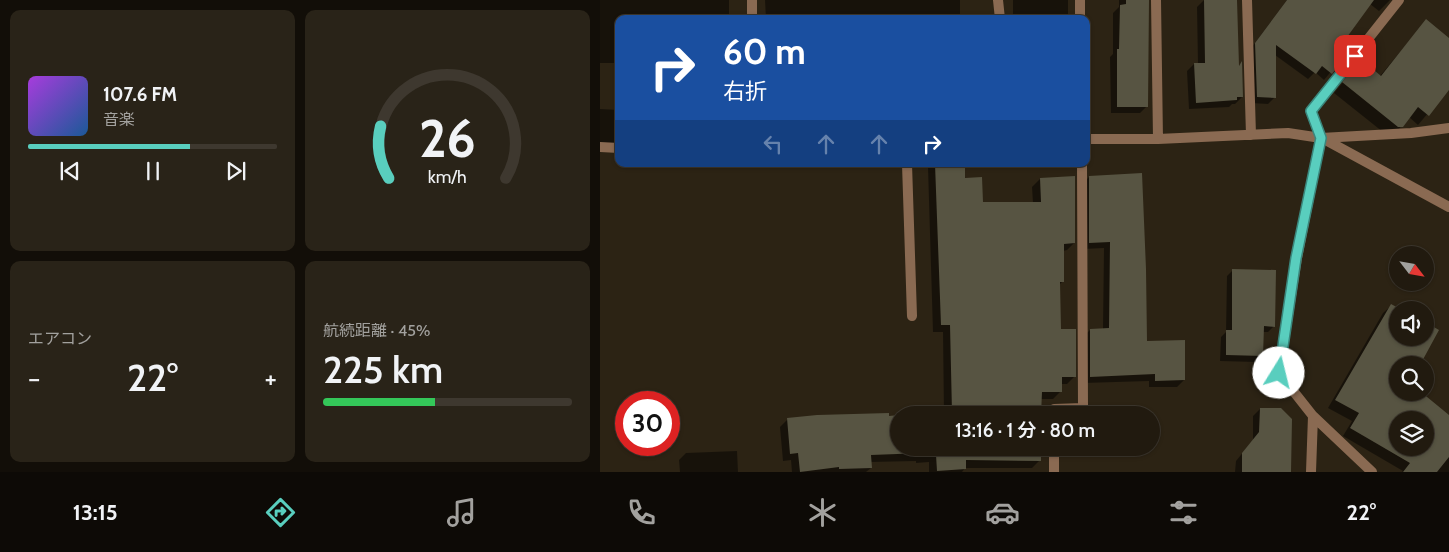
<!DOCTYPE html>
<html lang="ja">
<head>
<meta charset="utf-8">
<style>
	:root { --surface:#211a0f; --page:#292318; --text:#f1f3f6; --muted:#a2a19e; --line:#3e382f; --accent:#59cebe }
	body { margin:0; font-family:Cabin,"Noto Sans JP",sans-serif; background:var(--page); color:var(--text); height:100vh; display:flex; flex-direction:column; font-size:19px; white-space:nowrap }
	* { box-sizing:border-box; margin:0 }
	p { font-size:16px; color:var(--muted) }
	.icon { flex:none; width:28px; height:28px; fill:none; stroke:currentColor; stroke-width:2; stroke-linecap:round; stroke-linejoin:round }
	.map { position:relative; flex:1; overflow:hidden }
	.details { display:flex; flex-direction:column; gap:10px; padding:10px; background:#120e08; width:600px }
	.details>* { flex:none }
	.banner { position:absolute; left:15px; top:15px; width:475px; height:152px; border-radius:10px; box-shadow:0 1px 4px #0004,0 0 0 1px var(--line); background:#1a4fa0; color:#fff; overflow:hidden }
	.needle { width:32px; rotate:121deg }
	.tools { position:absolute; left:789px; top:246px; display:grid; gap:10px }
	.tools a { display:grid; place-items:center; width:45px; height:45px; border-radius:50%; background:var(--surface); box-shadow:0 1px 4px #0004,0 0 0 1px var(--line); font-size:25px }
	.speed { position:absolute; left:15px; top:391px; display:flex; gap:10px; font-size:25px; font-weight:700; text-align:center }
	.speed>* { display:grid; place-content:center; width:65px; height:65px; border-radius:50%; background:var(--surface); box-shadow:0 1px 4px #0004,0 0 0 1px var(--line); line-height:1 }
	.speed .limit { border:8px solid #d22; background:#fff; color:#111 }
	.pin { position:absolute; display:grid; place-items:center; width:42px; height:42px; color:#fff; margin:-21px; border-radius:10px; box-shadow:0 2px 8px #0006 }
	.me { position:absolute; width:55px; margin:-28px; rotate:9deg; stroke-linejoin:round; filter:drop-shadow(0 0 4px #0008) }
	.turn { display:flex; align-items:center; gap:18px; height:105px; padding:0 25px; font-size:22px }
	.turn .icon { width:65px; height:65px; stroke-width:2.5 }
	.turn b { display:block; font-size:35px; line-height:42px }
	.lanes { display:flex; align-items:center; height:48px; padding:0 25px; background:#0003; justify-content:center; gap:25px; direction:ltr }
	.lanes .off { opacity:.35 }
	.big { font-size:38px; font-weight:600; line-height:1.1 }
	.details .card { flex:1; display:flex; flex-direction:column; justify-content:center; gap:8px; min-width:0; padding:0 18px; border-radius:10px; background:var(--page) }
	.details .dial { align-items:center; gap:0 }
	.dial svg { height:130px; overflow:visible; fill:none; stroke:var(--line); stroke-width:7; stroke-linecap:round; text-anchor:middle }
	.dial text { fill:var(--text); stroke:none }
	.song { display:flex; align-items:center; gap:15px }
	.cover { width:60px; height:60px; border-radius:8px; background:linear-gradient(135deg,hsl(280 70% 55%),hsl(210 70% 35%)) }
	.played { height:5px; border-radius:2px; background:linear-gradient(90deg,var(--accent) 65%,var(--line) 65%) }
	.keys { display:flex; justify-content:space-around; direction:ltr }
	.heat { display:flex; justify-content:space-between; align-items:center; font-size:28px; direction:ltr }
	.charge { height:8px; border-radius:4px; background:linear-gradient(90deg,#34c759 45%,var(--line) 0) }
	.details .tiles { flex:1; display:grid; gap:10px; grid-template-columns:repeat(2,1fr) }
	.trip { position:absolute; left:290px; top:406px; width:270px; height:50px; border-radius:25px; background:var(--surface); box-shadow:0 1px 4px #0004,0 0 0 1px var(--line); font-weight:600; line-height:50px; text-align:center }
	.tabs { display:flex; height:80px; justify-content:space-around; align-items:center; background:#0d0a06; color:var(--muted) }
	.tabs .icon { width:35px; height:35px }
	.tabs .on { color:var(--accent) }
	.tabs b { font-size:22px; color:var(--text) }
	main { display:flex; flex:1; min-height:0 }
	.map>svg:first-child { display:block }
	.shadow { fill:#0007; fill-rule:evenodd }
	.building { fill:#575442; fill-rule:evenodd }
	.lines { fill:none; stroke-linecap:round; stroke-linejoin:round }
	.street { stroke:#8a6a52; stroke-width:10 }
	.route-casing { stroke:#3a867c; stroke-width:12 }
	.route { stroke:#59cebe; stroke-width:9 }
</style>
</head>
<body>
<main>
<section class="details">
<div class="tiles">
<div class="card">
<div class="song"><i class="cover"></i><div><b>107.6 FM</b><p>音楽</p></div></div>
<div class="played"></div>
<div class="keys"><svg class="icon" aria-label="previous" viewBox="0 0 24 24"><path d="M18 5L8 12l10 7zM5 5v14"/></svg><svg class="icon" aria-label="pause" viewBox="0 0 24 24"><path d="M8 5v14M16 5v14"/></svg><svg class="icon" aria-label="next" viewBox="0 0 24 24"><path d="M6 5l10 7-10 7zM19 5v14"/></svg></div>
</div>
<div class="card dial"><svg viewBox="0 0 100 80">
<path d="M14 69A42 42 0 1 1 86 69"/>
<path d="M14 69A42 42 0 0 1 9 37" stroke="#59cebe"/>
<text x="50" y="56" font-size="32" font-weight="700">26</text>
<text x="50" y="72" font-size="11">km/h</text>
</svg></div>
<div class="card"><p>エアコン</p>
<div class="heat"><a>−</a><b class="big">22°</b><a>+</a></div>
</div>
<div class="card"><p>航続距離 · 45%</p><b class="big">225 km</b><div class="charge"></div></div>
</div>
</section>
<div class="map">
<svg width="849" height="472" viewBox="0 0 849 472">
	<rect width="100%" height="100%" fill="#2c2314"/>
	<path class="shadow" d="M0,0H129V19H19V63H0Z
		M165,0H360V17L392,15V19H166Z
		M413,0H468V19H402L407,14H413Z
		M519,0H548L547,106L540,113H511L510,57L513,54V13L519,7Z
		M604,0H636L637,68L641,64L642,97L635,104H632L629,107L589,109L587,71L594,64H598L597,7Z
		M687,0H790L779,11L770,4L740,45L748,51L724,80L715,72L708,79L675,55V97L668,104L651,103L649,51Z
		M826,21L849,39V88L818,125L809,117L793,136H788L734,93L761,61L780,76Z
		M0,109L19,110V145L0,144Z
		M331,164H364V179L381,204L433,203L432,187L440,179L474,243L467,250L463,251V281L459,285L460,331L475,376L467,384H461V391L453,399H440V415H337H344L343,332H333L328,167Z
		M489,177L546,342L584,380L577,387H549V381L483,383V337L490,330L503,329L504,248L483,249L482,184Z
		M633,270L674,326L668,332H663L662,356L656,362L620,361L621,337L626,332L627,276Z
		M791,306L799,310H798V338H825V324L837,330L818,365H798V392L849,416V472H802L803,471L743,436L752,421L728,408L783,313ZM798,420H825V448H798Z
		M660,409L690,472H635L636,461L653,440V416Z
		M188,419L299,448H440V460L432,468H365L362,472H329V462L316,463V461L270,462L271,468L266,472H192L191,460L183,461L180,427Z
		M137,451L138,472H80L79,460L86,453Z"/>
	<path class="building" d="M526,0H549L548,107H517V49H519L520,5L526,4Z
		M604,0H637L639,66L642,61L643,97H637V100L596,103L594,63H605Z
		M687,0H774L742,44L750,51L732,74L722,66L716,74L676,45V98L657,97L655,43Z
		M826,19L849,38V90L829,116L818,107L803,127H798L742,82L761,59L781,76Z
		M335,164H365V178L382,177L383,202H441L440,178L475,176V243L464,244V282H460L461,329H476V377H462V392H442L441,415H308L352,413L350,325H341Z
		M542,173L546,269L547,341L585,340V380L555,381V374L490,377V329L509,328L510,242L489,243V176Z
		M632,269L676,270L675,327L664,326L663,356L626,355V330H632Z
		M791,304L802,310H798V338H825V322L839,330L820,365H798V392H821L849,415V457L837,472H803L810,463L750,428L759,413L735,400ZM798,420H825V448H798Z
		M660,408H681L692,419L691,472H642V453L659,432Z
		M289,413V416L299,415V448H441V461L366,460V469L337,471L336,455L324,456V453L271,455L272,468L239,469V467L200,472L198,453L190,454L187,418L217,415Z"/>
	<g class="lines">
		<path class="street" d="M152,0V19
			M398,0L400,19
			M480,0V19
			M556,0L558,139
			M647,0L651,135
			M722,138L849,207
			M486,139H558L688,133L721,138L811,133L849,128
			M0,147L19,148
			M307,164L312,316
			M454,415V409L483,408L482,164
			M713,416L772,472
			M454,472V448
			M711,472L713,416L679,373L697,258L721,138L711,111L799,0"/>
	</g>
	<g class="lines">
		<defs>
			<path id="route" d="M679,373L696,258L721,138L711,111L755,56"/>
		</defs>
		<use href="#route" class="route-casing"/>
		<use href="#route" class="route"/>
	</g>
</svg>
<div class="tools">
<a><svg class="needle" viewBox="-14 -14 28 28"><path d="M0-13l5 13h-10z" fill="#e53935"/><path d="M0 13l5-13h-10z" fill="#a2a19e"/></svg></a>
<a><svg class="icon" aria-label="sound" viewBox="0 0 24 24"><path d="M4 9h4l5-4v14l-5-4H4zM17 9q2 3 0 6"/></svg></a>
<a><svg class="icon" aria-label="search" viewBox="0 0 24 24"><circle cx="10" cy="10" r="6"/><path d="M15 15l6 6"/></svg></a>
<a><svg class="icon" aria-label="layers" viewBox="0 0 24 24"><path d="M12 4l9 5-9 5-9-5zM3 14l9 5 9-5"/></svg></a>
</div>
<div class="speed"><div class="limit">30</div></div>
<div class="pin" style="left:755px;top:56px;background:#d93025"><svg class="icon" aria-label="arrive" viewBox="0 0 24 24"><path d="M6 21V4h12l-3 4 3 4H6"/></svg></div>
<svg class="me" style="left:679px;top:373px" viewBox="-20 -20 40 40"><circle r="19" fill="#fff"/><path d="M0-13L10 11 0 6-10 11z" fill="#59cebe"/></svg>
<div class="trip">13:16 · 1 分 · 80 m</div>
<div class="banner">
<div class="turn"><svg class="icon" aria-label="right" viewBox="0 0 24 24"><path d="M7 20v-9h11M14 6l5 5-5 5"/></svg><div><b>60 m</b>右折</div></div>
<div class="lanes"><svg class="icon off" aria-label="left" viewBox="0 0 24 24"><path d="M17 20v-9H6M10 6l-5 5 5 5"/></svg><svg class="icon off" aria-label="ahead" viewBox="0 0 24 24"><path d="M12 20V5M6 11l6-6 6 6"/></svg><svg class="icon off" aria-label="ahead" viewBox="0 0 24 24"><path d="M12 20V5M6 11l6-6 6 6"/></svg><svg class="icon" aria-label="right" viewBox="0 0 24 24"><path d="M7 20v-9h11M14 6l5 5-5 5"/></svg></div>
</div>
</div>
</main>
<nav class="tabs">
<b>13:15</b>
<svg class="icon on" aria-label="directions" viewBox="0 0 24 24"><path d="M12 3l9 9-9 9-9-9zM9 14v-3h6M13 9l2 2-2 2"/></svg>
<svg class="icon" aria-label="music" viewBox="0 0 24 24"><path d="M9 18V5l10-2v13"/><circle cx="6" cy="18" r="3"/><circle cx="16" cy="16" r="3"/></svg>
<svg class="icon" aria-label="phone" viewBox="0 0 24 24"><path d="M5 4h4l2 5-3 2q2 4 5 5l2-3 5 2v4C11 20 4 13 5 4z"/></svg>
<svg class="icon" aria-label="climate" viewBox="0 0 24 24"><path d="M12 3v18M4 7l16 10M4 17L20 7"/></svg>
<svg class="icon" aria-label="car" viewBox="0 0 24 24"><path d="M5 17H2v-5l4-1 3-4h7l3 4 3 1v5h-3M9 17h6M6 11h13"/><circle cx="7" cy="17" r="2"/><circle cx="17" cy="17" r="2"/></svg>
<svg class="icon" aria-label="filters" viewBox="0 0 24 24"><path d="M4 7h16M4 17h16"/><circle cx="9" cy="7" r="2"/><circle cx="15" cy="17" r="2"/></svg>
<b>22°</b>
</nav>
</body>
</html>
